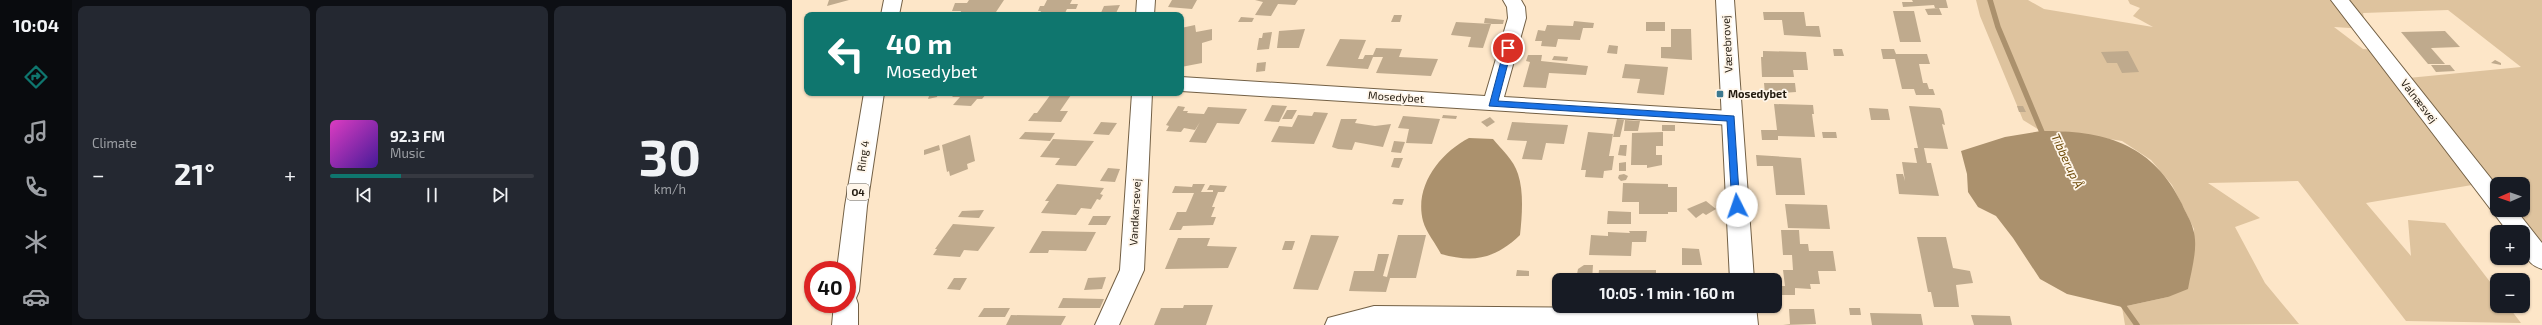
<!DOCTYPE html>
<html lang="en">
<head>
<meta charset="utf-8">
<style>
	:root { --surface:#171b24; --page:#242831; --text:#f1f3f6; --muted:#9ea1a6; --line:#363941; --accent:#0f766e }
	body { margin:0; font-family:"Exo 2",sans-serif; background:var(--page); color:var(--text); height:100vh; display:flex; flex-direction:column; font-size:15px; white-space:nowrap }
	* { box-sizing:border-box; margin:0 }
	p { font-size:13px; color:var(--muted) }
	.icon { flex:none; width:22px; height:22px; fill:none; stroke:currentColor; stroke-width:2; stroke-linecap:round; stroke-linejoin:round }
	.map { position:relative; flex:1; overflow:hidden }
	.sheet { display:flex; flex-direction:column; gap:6px; padding:6px; background:#0d0f14; width:720px }
	.sheet>* { flex:none }
	.top-card { position:absolute; left:12px; top:12px; width:380px; height:84px; border-radius:8px; box-shadow:0 1px 3px #0004; background:#0f766e; color:#fff; overflow:hidden }
	.needle { width:26px; rotate:268deg }
	.buttons { position:absolute; left:1698px; top:177px; display:grid; gap:8px }
	.buttons a { display:grid; place-items:center; width:40px; height:40px; border-radius:8px; background:var(--surface); box-shadow:0 1px 3px #0004; font-size:20px }
	.speed { position:absolute; left:12px; top:261px; display:flex; gap:8px; font-size:20px; font-weight:700; text-align:center }
	.speed>* { display:grid; place-content:center; width:52px; height:52px; border-radius:50%; background:var(--surface); box-shadow:0 1px 3px #0004; line-height:1 }
	.speed .limit { border:6px solid #d22; background:#fff; color:#111 }
	.pin { position:absolute; display:grid; place-items:center; width:34px; height:34px; color:#fff; margin:-17px; border:2px solid #fff; border-radius:50%; box-shadow:0 1px 4px #0007 }
	.me { position:absolute; width:44px; margin:-22px; rotate:356deg; stroke-linejoin:round; filter:drop-shadow(0 0 3px #0008) }
	.turn { display:flex; align-items:center; gap:14px; height:84px; padding:0 16px; font-size:18px }
	.turn .icon { width:52px; height:52px; stroke-width:2.5 }
	.turn b { display:block; font-size:28px; line-height:34px }
	.big { font-size:30px; font-weight:700; line-height:1.1 }
	.sheet .card { flex:1; display:flex; flex-direction:column; justify-content:center; gap:6px; min-width:0; padding:0 14px; border-radius:8px; background:var(--page) }
	.sheet .dial { align-items:center; gap:0 }
	.dial b { font-size:52px; line-height:1 }
	.song { display:flex; align-items:center; gap:12px }
	.cover { width:48px; height:48px; border-radius:6px; background:linear-gradient(135deg,hsl(310 70% 55%),hsl(260 70% 35%)) }
	.played { height:4px; border-radius:2px; background:linear-gradient(90deg,var(--accent) 35%,var(--line) 35%) }
	.keys { display:flex; justify-content:space-around; direction:ltr }
	.heat { display:flex; justify-content:space-between; align-items:center; font-size:22px; direction:ltr }
	.sheet .tiles { flex:1; display:grid; gap:6px; grid-template-columns:repeat(3,1fr) }
	.trip { position:absolute; left:760px; top:273px; width:230px; height:40px; border-radius:8px; background:var(--surface); box-shadow:0 1px 3px #0004; font-weight:700; line-height:40px; text-align:center }
	main { display:flex; flex:1; min-height:0 }
	.menu { display:flex; flex-direction:column; width:72px; justify-content:space-around; align-items:center; background:#090b0e; color:var(--muted) }
	.menu .icon { width:28px; height:28px }
	.menu .on { color:var(--accent) }
	.menu b { font-size:18px; color:var(--text) }
	.map>svg:first-child { display:block }
	.green { fill:#dec39e; fill-rule:evenodd }
	.water { fill:#ab916d }
	.lines { fill:none; stroke-linecap:round; stroke-linejoin:round }
	.stream { stroke:#ab916d; stroke-width:5.5 }
	.building { fill:#bfaa8d }
	.street-casing { stroke:#736045; stroke-width:2 }
	.secondary-casing { stroke:#736045; stroke-width:2 }
	.primary-casing { stroke:#736045; stroke-width:2 }
	.street { fill:#fff; fill-rule:evenodd }
	.secondary { fill:#fff; fill-rule:evenodd }
	.primary { fill:#fff; fill-rule:evenodd }
	.route { fill:#1a73e8; stroke:#114b97 }
	.poi-dot { fill:#3d7990; stroke:#fff6ea; stroke-width:1.5 }
	.labels { text-anchor:middle; stroke-width:3.5; stroke-linejoin:round; paint-order:stroke }
	.shield { fill:#fff6ea; stroke:#655d51; stroke-width:1 }
	.shield-label { font-size:10px; font-weight:bold; fill:#231b10 }
	.street-label { font-size:11px; fill:#231b10; stroke:#fff6ea }
	.poi-label { font-size:11px; font-weight:bold; fill:#231b10; stroke:#fff6ea; text-anchor:start }
	.water-label { font-size:12px; font-style:italic; fill:#6c4804; stroke:#fff6ea }
</style>
</head>
<body>
<main>
<nav class="menu">
<b>10:04</b>
<svg class="icon on" aria-label="directions" viewBox="0 0 24 24"><path d="M12 3l9 9-9 9-9-9zM9 14v-3h6M13 9l2 2-2 2"/></svg>
<svg class="icon" aria-label="music" viewBox="0 0 24 24"><path d="M9 18V5l10-2v13"/><circle cx="6" cy="18" r="3"/><circle cx="16" cy="16" r="3"/></svg>
<svg class="icon" aria-label="phone" viewBox="0 0 24 24"><path d="M5 4h4l2 5-3 2q2 4 5 5l2-3 5 2v4C11 20 4 13 5 4z"/></svg>
<svg class="icon" aria-label="climate" viewBox="0 0 24 24"><path d="M12 3v18M4 7l16 10M4 17L20 7"/></svg>
<svg class="icon" aria-label="car" viewBox="0 0 24 24"><path d="M5 17H2v-5l4-1 3-4h7l3 4 3 1v5h-3M9 17h6M6 11h13"/><circle cx="7" cy="17" r="2"/><circle cx="17" cy="17" r="2"/></svg>
</nav>
<section class="sheet">
<div class="tiles">
<div class="card"><p>Climate</p>
<div class="heat"><a>−</a><b class="big">21°</b><a>+</a></div>
</div>
<div class="card">
<div class="song"><i class="cover"></i><div><b>92.3 FM</b><p>Music</p></div></div>
<div class="played"></div>
<div class="keys"><svg class="icon" aria-label="previous" viewBox="0 0 24 24"><path d="M18 5L8 12l10 7zM5 5v14"/></svg><svg class="icon" aria-label="pause" viewBox="0 0 24 24"><path d="M8 5v14M16 5v14"/></svg><svg class="icon" aria-label="next" viewBox="0 0 24 24"><path d="M6 5l10 7-10 7zM19 5v14"/></svg></div>
</div>
<div class="card dial"><b>30</b><p>km/h</p></div>
</div>
</section>
<div class="map">
<svg width="1750" height="325" viewBox="0 0 1750 325">
	<rect width="100%" height="100%" fill="#fde6c8"/>
	<path class="green" d="M1184,0H1236L1252,9L1361,27L1341,16L1348,8L1338,4L1336,0H1750V253L1715,210H1731V184H1705V198L1680,185L1574,203L1619,256L1616,220L1653,223L1705,291V306H1716L1729,323L1614,321L1506,181L1416,183L1468,218L1443,227L1473,283L1507,324L1333,325L1330,307L1376,297L1402,255V229L1380,185L1359,160L1330,141L1267,131H1249L1231,120L1188,16ZM1656,10L1729,67L1606,79L1584,50L1571,49L1542,27L1574,29L1571,13Z"/>
	<path class="water" d="M1249,131C1313,130 1361,144 1390,204C1393,212 1399,220 1401,229C1407,247 1399,271 1396,289L1376,297L1330,307L1275,294L1248,279L1221,238L1204,216L1186,207L1176,192L1175,174L1169,151L1213,137Z
		M677,138L701,139C709,149 722,160 726,174C732,192 730,216 728,235C703,259 682,263 649,254C644,244 634,232 631,221C622,186 648,153 677,138Z"/>
	<g class="lines">
		<path class="stream" d="M1198,0L1206,27L1252,137
			M1328,301L1345,325"/>
	</g>
	<path class="building" d="M37,0H57L35,6Z
		M177,0H212L204,12H195L192,15H168L169,11H160L163,3H175Z
		M255,0H280L278,4H286L284,9H275L272,15H247L249,11H246L248,6H252Z
		M380,0H405L400,9L376,7Z
		M463,0H506L503,5L486,4L479,16L463,15L471,2Z
		M1120,0H1154L1156,8H1143L1142,5L1111,7L1110,2H1121Z
		M328,5L323,15H308L312,6Z
		M1147,8L1150,15H1136L1133,9Z
		M1101,11H1122L1129,42H1108Z
		M971,12H1012L1014,26H1027L1029,37L992,35L990,20H972Z
		M602,15H610L608,22H599Z
		M449,17L462,18L460,22H446Z
		M693,18L712,20L711,24H700L692,23Z
		M782,21L802,23L801,28H791L788,40L766,39L764,47L749,46L750,41H743L746,30L753,31L755,25L781,26Z
		M664,22L699,24L691,48L676,47L679,37L659,35Z
		M854,22H873V31H854Z
		M403,25L404,32L420,29V40L410,43V63L389,67V28Z
		M513,29L507,48H485L487,31Z
		M879,29H899L900,60L869,58V47H879Z
		M1653,31L1668,47L1639,48L1653,64H1636L1609,32Z
		M480,32L477,49L465,50L467,38H470L471,33Z
		M548,39L574,40L566,59H571L573,55H581L584,48L610,49L607,57L646,59L639,76L584,73L591,57H581L576,69L534,66Z
		M817,45L826,46L825,54L815,53Z
		M1041,49H1050L1052,56H1042Z
		M1089,49H1102L1104,54H1135L1138,64H1127L1131,83H1135L1137,89H1141L1143,95H1124L1122,89H1110L1103,59H1091Z
		M971,51L1014,52L1016,70H1001L1002,77H970L969,57H971Z
		M1336,51L1347,72L1330,73L1325,63H1315L1309,52Z
		M736,55H750L749,61L796,66L794,75L757,73L754,88L731,87L738,62L734,61Z
		M762,56L776,57L775,61L760,60Z
		M1703,60L1709,63V65L1699,63Z
		M474,62L473,71L464,72L465,63Z
		M833,64L876,67L872,95L845,93L848,79L830,78Z
		M1639,65H1658L1663,71L1644,72Z
		M972,83H1003L1004,92L973,94Z
		M138,93H146L145,97L136,99Z
		M164,93H195L190,99H185L179,106L161,105L168,97H160Z
		M259,94L279,95L268,111H276L269,122L236,121L242,113H245Z
		M982,104L1021,105L1022,114H1020L1023,137L986,136V140H970L969,130H985Z
		M480,105L495,106L487,122L472,121Z
		M386,106L393,107L391,111H396L395,113L412,114L416,107L455,109L447,124L425,123L414,143L397,142L408,122L403,130L392,128L389,132L374,131L377,126L374,125Z
		M1117,106L1148,108L1150,111L1153,125L1150,124L1156,149L1132,148L1135,163H1139L1147,196L1107,194L1104,174H1111L1113,181L1110,162L1125,163L1122,148H1126Z
		M1225,106H1231L1234,112H1227Z
		M1077,108L1096,109L1098,120H1079Z
		M495,110H505L500,119H490Z
		M522,112L536,113L522,144L479,142L487,126L500,127L506,115L520,116Z
		M651,115L665,116L664,119L650,118Z
		M611,116L648,119L640,144L614,143L617,129L606,128Z
		M698,117L703,122L695,127L689,122Z
		M549,119H565L563,123L583,126L599,124L591,147L563,142L560,150L546,149L540,147Z
		M825,119L832,120L828,137H821Z
		M833,120L848,121L846,131H832Z
		M309,122L325,123L317,135L301,134Z
		M720,122L776,125L772,144L754,143L750,160L730,159L735,141L715,140Z
		M870,125H883V131H870Z
		M233,132L263,133L258,141L227,139Z
		M796,132L821,134L817,156H822L820,170L812,171L811,178L793,177L794,170H789Z
		M871,132V146H864V155H870V165L855,168V165H839L840,133Z
		M1030,132H1044L1045,138H1031Z
		M178,135L183,161L175,164L176,169L158,176L157,171L155,172L150,145Z
		M261,139L302,141L284,166L263,165L268,158L248,157Z
		M602,141L613,142L609,153L599,152Z
		M147,145L148,150L132,155V150Z
		M828,145H835L834,156L826,155Z
		M964,155L1009,158L1013,195H984L981,166H965Z
		M602,158H611L607,168L599,167Z
		M834,162V171H827V163Z
		M316,168L328,169L323,182L308,181Z
		M832,174L836,176L834,180L829,181L826,178L827,175Z
		M831,183L876,184V187H885V212H876V214H847V202H830Z
		M265,184L312,188L308,194L311,195L308,200L305,199L299,209L289,208L284,215L249,213L257,201H253Z
		M401,184H413L409,192H421V190H415L418,185L435,186L432,192H422H426L420,207H423L419,217H424L421,225L391,226L389,230H377L385,212H394L402,193H380L383,186L400,187Z
		M602,199H612L610,205L600,204Z
		M914,201L924,209L914,215L911,213L904,218L895,209Z
		M993,204L1035,205L1038,229L996,228Z
		M192,210L187,218L166,217L170,211Z
		M816,211L839,212V224H815Z
		M301,216H319L314,225H296Z
		M161,224L203,227L186,251L172,250L168,257L141,255L145,249H143Z
		M989,230H1007L1008,244H1016L1017,251H1041L1044,271H1026L1028,284H1018L1019,289L1003,288V295H986L985,286H993L991,270H1001L1000,255H991Z
		M250,231L304,232L294,251L257,250L256,253H237Z
		M837,231H855L854,242H840L839,256L797,255L799,235L816,236V232L838,233Z
		M519,235L547,236L526,290L501,289Z
		M606,235H634L624,278H598L594,292L557,291L562,271H582L586,254H597L591,276L595,277Z
		M1125,237H1154L1161,268L1178,271L1181,283L1164,285L1167,307H1142L1139,292H1136Z
		M386,238H418L415,246L445,247L436,268L373,269Z
		M493,241H503L500,250H490Z
		M890,248L907,249L910,265H890Z
		M792,265H801L800,280H790L791,274H785L786,269Z
		M725,270L737,271V276H724Z
		M807,270H864V280H806Z
		M314,277L310,289L292,290L296,278Z
		M162,278H175L168,290L155,289Z
		M271,298L312,299L308,308H266Z
		M392,305H421L414,325H362L369,308H391Z
		M192,308H218L213,317H186Z
		M1057,308H1068L1069,315H1058Z
		M997,309H1022L1024,324L991,325L998,324Z
		M1078,313L1129,314L1131,325H1080Z
		M219,315L274,316L269,325H214Z
		M1179,315L1218,316L1220,325H1182Z"/>
	<g class="lines">
		<defs>
			<path id="street" d="M345,0H363L362,15H344Z
				M711,0H729L733,7L734,18L712,97L939,111L946,113L949,118L946,123L939,125L389,91V77L693,96L716,18L715,7Z
				M1539,0H1557L1705,186V210H1724L1750,243V269C1731,263 1731,249 1731,232H1716Z
				M340,93H360L352,270L327,325H303L328,270Z
				M582,306L953,309L962,312L965,319L962,325H533L536,318Z"/>
			<path id="secondary" d="M924,0H942L962,280H938Z
				M940,306H964L966,325H940Z"/>
			<path id="primary" d="M92,0H110L107,15H89Z
				M72,93H92L75,206L67,291L64,298L66,304V325H40L42,304H55V270H45L53,206Z"/>
		</defs>
		<use href="#street" class="street-casing"/>
		<use href="#secondary" class="secondary-casing"/>
		<use href="#primary" class="primary-casing"/>
		<use href="#street" class="street"/>
		<use href="#secondary" class="secondary"/>
		<use href="#primary" class="primary"/>
	</g>
	<path class="route" d="M713,46L720,48L706,101L942,116L948,208L945,209L940,206L935,121L697,106Z"/>
	<rect class="poi-dot" x="924" y="90" width="8" height="8" rx="2"/>
	<g class="labels">
		<rect class="shield" x="55" y="184" width="22" height="16" rx="3"/>
		<g class="shield-label">
			<text x="66" y="196">O4</text>
		</g>
		<g class="street-label">
			<text transform="translate(935 44) rotate(-93)" y="4">Værebrovej</text>
			<text transform="translate(604 97) rotate(4)" y="4">Mosedybet</text>
			<text transform="translate(1627 101) rotate(52)" y="4">Valnæsvej</text>
			<text transform="translate(71 156) rotate(-82)" y="4">Ring 4</text>
			<text transform="translate(343 212) rotate(-87)" y="4">Vandkarsevej</text>
		</g>
		<g class="poi-label">
			<text x="936" y="98">Mosedybet</text>
		</g>
		<g class="water-label">
			<text transform="translate(1275 161) rotate(65)" y="4">Tibberup Å</text>
		</g>
	</g>
</svg>
<div class="buttons">
<a><svg class="needle" viewBox="-14 -14 28 28"><path d="M0-13l5 13h-10z" fill="#e53935"/><path d="M0 13l5-13h-10z" fill="#9ea1a6"/></svg></a>
<a>+</a>
<a>−</a>
</div>
<div class="speed"><div class="limit">40</div></div>
<div class="pin" style="left:716px;top:48px;background:#d93025"><svg class="icon" aria-label="arrive" viewBox="0 0 24 24"><path d="M6 21V4h12l-3 4 3 4H6"/></svg></div>
<svg class="me" style="left:945px;top:206px" viewBox="-20 -20 40 40"><circle r="19" fill="#fff"/><path d="M0-13L10 11 0 6-10 11z" fill="#1a73e8"/></svg>
<div class="trip">10:05 · 1 min · 160 m</div>
<div class="top-card">
<div class="turn"><svg class="icon" aria-label="left" viewBox="0 0 24 24"><path d="M17 20v-9H6M10 6l-5 5 5 5"/></svg><div><b>40 m</b>Mosedybet</div></div>
</div>
</div>
</main>
</body>
</html>
